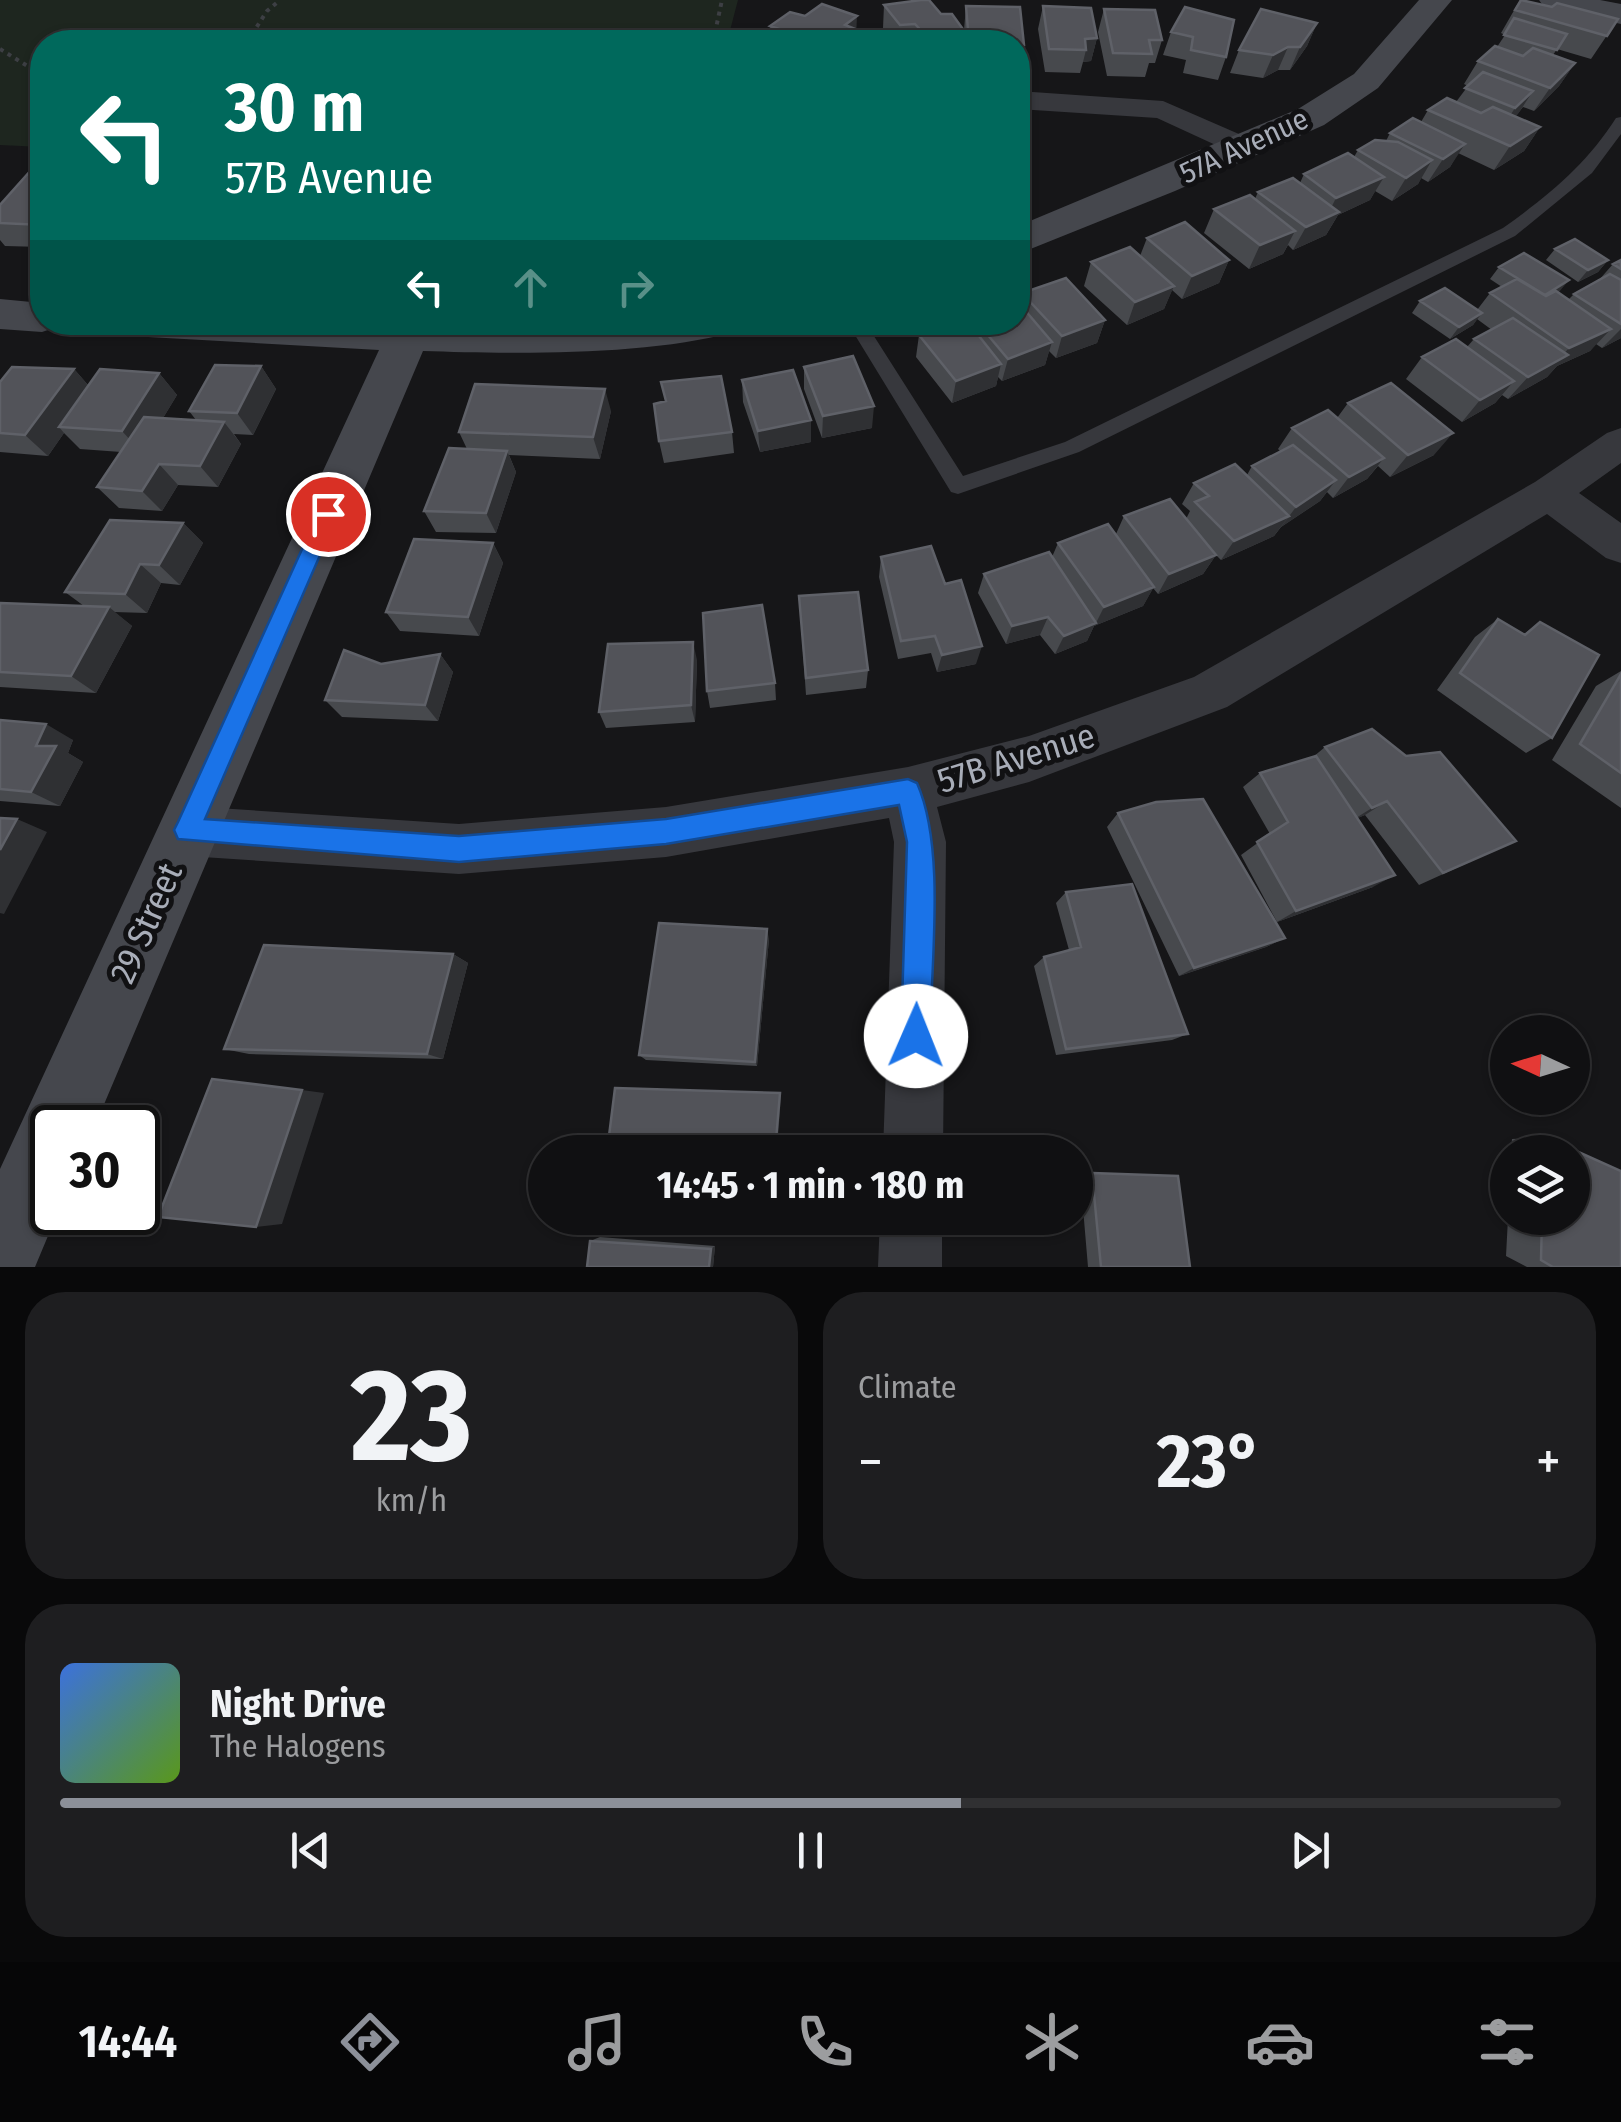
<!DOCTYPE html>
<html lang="en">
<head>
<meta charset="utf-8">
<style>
	:root { --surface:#101012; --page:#1e1e20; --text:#f1f3f6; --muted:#9c9d9f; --line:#303032; --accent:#8c9099 }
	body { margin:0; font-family:"Fira Sans Condensed",sans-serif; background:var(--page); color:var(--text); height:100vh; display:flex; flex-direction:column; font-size:38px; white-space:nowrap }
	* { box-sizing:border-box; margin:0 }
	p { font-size:32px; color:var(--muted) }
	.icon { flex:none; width:55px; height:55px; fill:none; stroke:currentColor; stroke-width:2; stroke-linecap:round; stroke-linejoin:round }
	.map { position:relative; height:1267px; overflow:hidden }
	.side { display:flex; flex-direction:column; gap:25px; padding:25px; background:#09090a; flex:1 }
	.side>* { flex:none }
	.banner { position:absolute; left:30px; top:30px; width:1000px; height:305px; border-radius:40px; box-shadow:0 2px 8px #0004,0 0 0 2px var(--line); background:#00695c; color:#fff; overflow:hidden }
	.needle { width:65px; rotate:274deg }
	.buttons { position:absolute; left:1490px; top:1015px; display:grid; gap:20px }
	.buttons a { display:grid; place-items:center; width:100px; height:100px; border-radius:50%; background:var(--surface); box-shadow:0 2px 8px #0004,0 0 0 2px var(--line); font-size:50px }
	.speed { position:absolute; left:30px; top:1105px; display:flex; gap:20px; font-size:50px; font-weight:700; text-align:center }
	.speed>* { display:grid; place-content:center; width:130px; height:130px; border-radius:50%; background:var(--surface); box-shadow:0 2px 8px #0004,0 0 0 2px var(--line); line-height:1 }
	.speed .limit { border:5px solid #111; border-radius:15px; background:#fff; color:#111 }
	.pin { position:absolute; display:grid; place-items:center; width:85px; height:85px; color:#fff; margin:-42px; border:5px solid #fff; border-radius:50%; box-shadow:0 2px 10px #0007 }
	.me { position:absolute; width:110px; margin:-55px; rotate:1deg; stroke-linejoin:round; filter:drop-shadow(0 0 8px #0008) }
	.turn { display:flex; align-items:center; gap:35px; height:210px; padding:0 30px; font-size:45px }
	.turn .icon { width:130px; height:130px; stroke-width:2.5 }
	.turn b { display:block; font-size:70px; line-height:85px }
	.lanes { display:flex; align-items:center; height:95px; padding:0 30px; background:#0003; justify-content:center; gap:50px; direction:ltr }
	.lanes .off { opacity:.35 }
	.big { font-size:75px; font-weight:700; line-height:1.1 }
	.side .card { flex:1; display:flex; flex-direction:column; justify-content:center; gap:15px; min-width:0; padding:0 35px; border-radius:40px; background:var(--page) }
	.side .dial { align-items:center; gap:0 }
	.dial b { font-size:130px; line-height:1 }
	.song { display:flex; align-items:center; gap:30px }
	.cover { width:120px; height:120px; border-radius:15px; background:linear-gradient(135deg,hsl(220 70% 55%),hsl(90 70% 35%)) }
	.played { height:10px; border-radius:5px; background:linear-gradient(90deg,var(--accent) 60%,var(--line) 60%) }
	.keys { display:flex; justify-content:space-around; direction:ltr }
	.heat { display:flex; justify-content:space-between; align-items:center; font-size:55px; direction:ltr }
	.side .tiles { flex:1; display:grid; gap:25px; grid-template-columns:1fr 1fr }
	.card:last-child { grid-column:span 2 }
	.trip { position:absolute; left:528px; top:1135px; width:565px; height:100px; border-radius:50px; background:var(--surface); box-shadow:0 2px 8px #0004,0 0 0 2px var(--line); font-weight:700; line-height:100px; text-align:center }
	.menu { display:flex; height:160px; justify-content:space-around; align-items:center; background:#060607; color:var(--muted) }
	.menu .icon { width:70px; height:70px }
	.menu .on { color:var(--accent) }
	.menu b { font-size:45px; color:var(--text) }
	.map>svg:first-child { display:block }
	.green { fill:#1e261f }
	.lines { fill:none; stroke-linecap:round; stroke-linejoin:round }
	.path { stroke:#3d3f44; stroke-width:4; stroke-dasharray:4 5; stroke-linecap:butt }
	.lane { fill:#37383d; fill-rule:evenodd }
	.street { fill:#37383d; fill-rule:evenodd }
	.secondary { fill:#45474d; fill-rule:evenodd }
	.wall { fill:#47494d }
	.shaded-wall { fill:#2f3033 }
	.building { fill:#525359; stroke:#5f6168; stroke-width:2.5 }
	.route { fill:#1a73e8; stroke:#114b97; stroke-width:2.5 }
	.labels { text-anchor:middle; stroke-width:10; stroke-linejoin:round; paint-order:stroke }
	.far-street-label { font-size:30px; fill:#a8adb8; stroke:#111113 }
	.street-label { font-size:35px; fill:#a8adb8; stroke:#111113 }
</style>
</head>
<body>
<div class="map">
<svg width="1621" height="1267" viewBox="0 0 1621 1267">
	<rect width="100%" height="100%" fill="#161618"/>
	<path class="green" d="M0,0H738L727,42H42V147L0,145Z"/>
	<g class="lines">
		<path class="path" d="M247,42L267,11L280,0
			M713,42L722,0
			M0,49L42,75"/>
		<path class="lane" d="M1621,117V134L1592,173L1515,236L1079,452L958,494L951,492L847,322H865L963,476L1065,442L1503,228C1548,196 1586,165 1616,118Z"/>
		<path class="street" d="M1018,91L1163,101L1255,141L1259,147L1255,153H1233L1157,118L1018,109Z
			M1621,428V463L1579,493L1621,523V563L1606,558L1547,514L1227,707L1029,782L937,807L946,842L943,1152H883L894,842L889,818L666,857L459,874L187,856L169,848L162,831L169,814L187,806L459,824L666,807L908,767L1029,736L1194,677L1535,482L1607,433Z
			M880,1218H942V1267H878Z"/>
		<path class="secondary" d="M1419,0H1452L1378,88L1324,125L1175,191L1018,254V226L1298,109L1354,74Z
			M1539,0H1600L1621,4V24L1544,7Z
			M0,299L42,303V322H60L57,327L42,332L0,329Z
			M127,322H739L733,332C648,356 513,354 423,351L94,1128H52V1212H58L35,1267H0V1169L379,350L148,337L133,332Z"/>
	</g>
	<path class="wall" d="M1520,0L1618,19L1591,59L1557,49L1553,55L1575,63L1559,86L1534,111L1523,107L1515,117L1540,127L1524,151L1494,170L1458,153L1450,167L1428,182L1421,178L1418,184L1392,201L1375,191L1370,200L1338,215L1326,235L1293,250L1288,245L1283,254L1249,269L1204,233L1214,209L1255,199L1258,192L1300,183L1304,174L1354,157L1358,150L1386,141L1390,133L1421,122L1428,110L1456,102L1468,86L1464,84L1478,61L1497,47L1505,35L1501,33Z
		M884,5L941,14L964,30L966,6L1024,45L1019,68H1018V42H964V37L963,42H894L883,28Z
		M1043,6L1097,38L1091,61L1083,62L1080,73L1045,72L1038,29Z
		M1185,7L1226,57L1218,80L1183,73L1186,60L1163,55L1171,32Z
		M1104,9L1162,40L1155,63H1149L1145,77L1107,76L1098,32Z
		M1317,23L1307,46L1290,70H1278L1263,78L1230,73L1239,50Z
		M770,26L857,29L873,36V42H771Z
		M42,170V247L5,246L0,240V205Z
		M1147,238L1229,260L1219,283L1182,299L1172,290L1164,309L1127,325L1084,286L1091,262L1140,256Z
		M1555,249L1608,260L1598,272L1578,282L1546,260Z
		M1621,260V338L1602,348L1596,344L1590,351L1557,366L1547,377L1508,399L1502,395L1495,403L1462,422L1406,379L1422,357L1467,347L1474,339L1492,330L1477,319L1473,325L1450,339L1412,313L1420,301L1477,310L1490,293L1502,287L1490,279L1499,267L1558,293L1568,300L1574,294L1599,280L1613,264Z
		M1022,293L1105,320L1097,343L1056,358L1049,351L1045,365L1002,381L998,377L996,386L952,403L916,357L919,335L953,322H1018Z
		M261,366L276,389L253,435L234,434L241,444L218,487L178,485L162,511L119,508L97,487L121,452L80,449L64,433L48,456L0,452V382L74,369L88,385L159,373L177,395L163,418L196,420L189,411Z
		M804,367L872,428L822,438L804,389Z
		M742,380L811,442L760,452L743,402Z
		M665,401L732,432L734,453L664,463L659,441Z
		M1348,403L1434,455L1390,477L1378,466L1367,479L1333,498L1327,492L1320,501L1281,527L1274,536L1221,560L1216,555L1203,574L1158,594L1153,588L1143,606L1094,626L1087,641L1055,654L1040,635L1006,644L978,593L984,574L1052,557L1058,543L1116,534L1124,516L1186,519L1190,511L1182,504L1194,483L1247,475L1252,466L1280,451L1278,449L1292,428L1337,418Z
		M611,411L600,459L509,455L516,472L496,533L436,532L424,511L467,449L459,432Z
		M183,523L203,543L180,585L161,583L147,613L114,612L132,626L96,693L0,687V603L84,606L65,592Z
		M493,543L503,563L479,636L400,631L386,612Z
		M881,557L976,664L937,672L931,653L898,659L879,577Z
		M799,596L868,670L866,688L806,695Z
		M1498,619L1524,634L1540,622L1552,738L1526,753L1437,690L1475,637Z
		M440,654L453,672L438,721L342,717L325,700L381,664Z
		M697,660L695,722L606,728L599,712Z
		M1621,671V808L1552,760L1596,686Z
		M775,683L776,700L710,708L707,691Z
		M0,720L73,740L68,753L83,762L60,806L0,801Z
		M1325,747L1516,841L1419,885L1365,815L1357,818L1373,887L1277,922L1241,855L1270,834L1243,787L1260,773L1313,757Z
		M1118,813L1285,938L1266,947L1179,976L1107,827Z
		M1066,892L1188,1034L1172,1040L1056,1055L1034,966L1044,957L1069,950L1056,903Z
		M769,939L757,1066L646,1060L639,1055Z
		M453,954L468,963L443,1059L249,1054L224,1049Z
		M1545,1137L1621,1171V1267H1527L1506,1256L1508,1218H1572V1152H1511L1512,1139Z
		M1080,1173L1178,1176L1190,1267H1088Z
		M600,1237L715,1246L713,1267L590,1241Z"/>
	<path class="shaded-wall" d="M857,16L856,39L845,25Z
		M1317,23L1307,46L1290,70L1300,47Z
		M965,32L963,42H926L927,37Z
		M1097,38L1091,61L1083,62L1086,50L1085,39Z
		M1288,47L1278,70L1263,78L1273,55Z
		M1575,63L1559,86L1534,111L1550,88Z
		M1533,91L1518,114L1500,131L1515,108Z
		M1540,127L1524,151L1494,170L1510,146Z
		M1465,144L1450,167L1428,182L1443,159Z
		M1432,160L1418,184L1392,201L1406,178Z
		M1384,177L1370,200L1338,215L1326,235L1293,250L1306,227L1326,218L1336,198Z
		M1295,231L1283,254L1249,269L1260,245Z
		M1229,260L1219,283L1182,299L1192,276Z
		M1608,260L1598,272L1578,282L1588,270Z
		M1569,280L1559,292L1535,306L1545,295Z
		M1174,286L1164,309L1127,325L1135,302Z
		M1482,313L1473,325L1450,339L1459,327Z
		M1105,320L1097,343L1056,358L1062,336Z
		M1611,329L1590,351L1557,366L1547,377L1508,399L1528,377L1557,361L1569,348Z
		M1621,329V338L1602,348Z
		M1052,342L1045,365L1002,381L1008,359Z
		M1001,364L996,386L952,403L956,381Z
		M261,366L276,389L253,435L237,413Z
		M74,369L94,392L59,427L64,433L48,456L25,435Z
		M159,373L177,395L142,453L122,431Z
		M1514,381L1495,403L1462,422L1480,400Z
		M605,389L611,411L600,459L593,437Z
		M874,406L872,428L822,438L823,416Z
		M811,420V442L760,452L758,431Z
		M224,422L241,444L218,487L200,466Z
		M1453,433L1434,455L1390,477L1408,455Z
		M507,451L516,472L496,533L486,513Z
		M1384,458L1367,479L1333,498L1349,477Z
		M159,464L178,485L162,511L142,491Z
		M1336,480L1320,501L1281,527L1296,507Z
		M1289,516L1274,536L1221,560L1234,541Z
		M183,523L203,543L180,585L159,565Z
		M493,543L503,563L479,636L468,617Z
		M1216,555L1203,574L1158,594L1169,574Z
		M140,564L161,583L147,613L125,594Z
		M1154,587L1143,606L1094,626L1087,641L1055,654L1064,636L1096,623L1104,607Z
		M109,607L132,626L96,693L71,676Z
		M1048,617L1040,635L1006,644L1012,626Z
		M693,642L697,660L695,722L691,705Z
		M982,646L976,664L937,672L942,655Z
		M440,654L453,672L438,721L425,705Z
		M46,724L73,740L68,753L83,762L60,806L31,792L36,746Z
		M1387,801L1365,815L1351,821L1372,808Z
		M17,819L47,832L4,914L0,913V850Z
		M1395,875L1373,887L1277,922L1296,911Z
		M767,929L769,939L757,1066L755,1062Z
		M1285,938L1266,947L1179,976L1194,968Z
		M453,954L468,963L443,1059L427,1054Z
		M302,1090L324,1093L282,1224L256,1227Z
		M780,1093L781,1096L777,1152H775Z
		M715,1246L713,1267H709L711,1249Z"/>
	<path class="building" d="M921,0H929L941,14H952L965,32L927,37L915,24L900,25L884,5Z
		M1521,0L1552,7L1557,3L1618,19L1607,36L1515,10Z
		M822,4L857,16L845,25L873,36L864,42H818L770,26L790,12L805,16Z
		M966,6L1020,7L1024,45H1018V42H991L989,30H968Z
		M1043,6L1091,8L1097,38L1085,39L1086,50L1049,49Z
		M1185,7L1234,20L1226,57L1191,50L1193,37L1171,32Z
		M1104,9L1155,10L1162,40H1149L1152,54L1113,53Z
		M1261,9L1317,23L1300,47H1288L1273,55L1239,50Z
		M1514,18L1567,34L1557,50L1504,35Z
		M1495,46L1523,56L1533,48L1575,63L1550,88L1478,61Z
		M1483,72L1533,91L1515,108L1465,88Z
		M1447,98L1481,113L1493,107L1540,127L1510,146L1428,110Z
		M1413,118L1465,144L1443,159L1390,133Z
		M1375,140L1398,142L1432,160L1406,178L1358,150Z
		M1348,153L1384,177L1336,198L1304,174Z
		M32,169L42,170V225L0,223V205Z
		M1293,178L1339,212L1306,227L1258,192Z
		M1250,195L1295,231L1260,245L1214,209Z
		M1185,222L1229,260L1192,276L1147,238Z
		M1575,239L1608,260L1588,270L1555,249Z
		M1130,247L1174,286L1135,302L1091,262Z
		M1524,253L1569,280L1545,295L1499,267Z
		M1621,260V269L1613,264Z
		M1610,274L1621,280V324L1574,294Z
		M1066,278L1105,320L1062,336L1022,293Z
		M1517,279L1546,296L1556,291L1611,329L1569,348L1490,293Z
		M1445,288L1482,313L1459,327L1420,301Z
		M1018,302L1052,342L1008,359L977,322H1018Z
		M1513,318L1568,355L1528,377L1474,339Z
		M953,322H968L1001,364L956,381L919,335Z
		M1456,339L1514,381L1480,400L1422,357Z
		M853,356L874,406L823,416L804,367Z
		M215,365L261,366L237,413L189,411Z
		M12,367L74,369L25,435L0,433V382Z
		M100,369L159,373L122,431L59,427Z
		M793,370L811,420L758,431L742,380Z
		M721,376L732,432L659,441L654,404L666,401L661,382Z
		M1391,383L1453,433L1408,455L1348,403Z
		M475,384L605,389L593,437L459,432Z
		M1328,410L1384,458L1349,477L1292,428Z
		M144,417L224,422L200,466L159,464L142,491L97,487Z
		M1293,445L1336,480L1296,507L1252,466Z
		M449,448L507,451L486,513L424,511Z
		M1235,464L1289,516L1234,541L1195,502L1209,496L1194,483Z
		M1170,499L1216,555L1169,574L1124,516Z
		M110,520L183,523L159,565L140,564L125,594L65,592Z
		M1108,524L1154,587L1104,607L1058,543Z
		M414,539L493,543L468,617L386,612Z
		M931,546L945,584L961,580L982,646L942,655L935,636L901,641L881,557Z
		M1049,552L1096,623L1064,636L1048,617L1012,626L984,574Z
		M858,592L868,670L806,678L799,596Z
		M0,603L109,607L71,676L0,672Z
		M762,605L775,683L707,691L703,613Z
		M1498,619L1525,635L1540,622L1599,655L1552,738L1460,673Z
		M693,642L691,705L599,712L608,644Z
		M344,650L381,664L440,654L425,705L325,700Z
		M1621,674V773L1580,744Z
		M0,720L46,724L36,746H56L31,792L0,789Z
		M1372,729L1406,756L1440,752L1516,841L1443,873L1387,801L1372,808L1325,747Z
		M1316,756L1395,875L1296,911L1257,842L1288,822L1260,773Z
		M1203,799L1285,938L1194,968L1118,813L1156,802Z
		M0,818L17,819L0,850Z
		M1132,884L1188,1034L1066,1049L1044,957L1081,947L1066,892Z
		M659,923L767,929L755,1062L639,1055Z
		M264,945L453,954L427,1054L224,1049Z
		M212,1079L302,1090L256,1227L158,1217Z
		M615,1088L780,1093L775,1152H607Z
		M1545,1137L1621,1171V1267H1553L1541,1260L1542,1218H1572V1152H1544Z
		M1092,1173L1178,1176L1190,1267H1101Z
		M590,1241L711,1249L709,1267H587Z"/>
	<path class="route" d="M328,506L338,514L205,819L459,836L666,819L908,779L917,783C946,848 931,964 930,1036L926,1046L916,1050L905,1046L901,1036L907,842L899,805L666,844L459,862L178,839L174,830L178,822L318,514Z"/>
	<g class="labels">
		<g class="far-street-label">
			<text transform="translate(1244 146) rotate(-25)" y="10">57A Avenue</text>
		</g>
		<g class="street-label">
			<text transform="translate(1016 758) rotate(-17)" y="12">57B Avenue</text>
			<text transform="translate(146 923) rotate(-66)" y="12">29 Street</text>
		</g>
	</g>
</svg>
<div class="buttons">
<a><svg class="needle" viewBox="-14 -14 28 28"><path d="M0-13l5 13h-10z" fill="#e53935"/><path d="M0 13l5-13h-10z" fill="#9c9d9f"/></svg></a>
<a><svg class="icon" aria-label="layers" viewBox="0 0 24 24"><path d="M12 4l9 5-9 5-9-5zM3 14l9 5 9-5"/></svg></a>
</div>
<div class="speed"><div class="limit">30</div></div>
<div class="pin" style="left:328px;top:514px;background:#d93025"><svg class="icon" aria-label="arrive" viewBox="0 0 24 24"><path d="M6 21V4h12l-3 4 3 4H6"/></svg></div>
<svg class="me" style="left:916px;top:1036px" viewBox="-20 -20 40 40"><circle r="19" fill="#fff"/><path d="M0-13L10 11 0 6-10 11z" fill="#1a73e8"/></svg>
<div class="trip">14:45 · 1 min · 180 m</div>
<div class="banner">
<div class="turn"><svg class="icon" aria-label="left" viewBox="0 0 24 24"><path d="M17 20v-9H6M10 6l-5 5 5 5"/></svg><div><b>30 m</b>57B Avenue</div></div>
<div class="lanes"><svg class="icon" aria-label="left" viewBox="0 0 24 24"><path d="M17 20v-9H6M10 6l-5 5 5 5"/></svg><svg class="icon off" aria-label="ahead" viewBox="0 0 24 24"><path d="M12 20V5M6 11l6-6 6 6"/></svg><svg class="icon off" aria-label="right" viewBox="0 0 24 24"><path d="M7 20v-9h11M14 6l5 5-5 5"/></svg></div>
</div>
</div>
<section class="side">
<div class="tiles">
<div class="card dial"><b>23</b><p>km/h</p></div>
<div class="card"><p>Climate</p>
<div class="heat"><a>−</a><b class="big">23°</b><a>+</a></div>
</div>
<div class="card">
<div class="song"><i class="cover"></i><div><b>Night Drive</b><p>The Halogens</p></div></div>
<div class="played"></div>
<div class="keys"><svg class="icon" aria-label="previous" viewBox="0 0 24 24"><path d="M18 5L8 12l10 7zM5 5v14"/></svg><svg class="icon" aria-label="pause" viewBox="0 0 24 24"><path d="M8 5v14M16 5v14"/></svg><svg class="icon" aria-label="next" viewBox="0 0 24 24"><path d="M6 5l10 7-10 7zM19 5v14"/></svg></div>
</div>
</div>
</section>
<nav class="menu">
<b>14:44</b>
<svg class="icon on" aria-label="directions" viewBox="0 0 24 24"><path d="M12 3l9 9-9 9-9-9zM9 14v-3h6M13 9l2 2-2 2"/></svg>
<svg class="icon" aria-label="music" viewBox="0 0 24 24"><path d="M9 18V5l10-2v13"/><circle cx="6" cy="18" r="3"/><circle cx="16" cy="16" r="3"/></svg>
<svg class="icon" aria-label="phone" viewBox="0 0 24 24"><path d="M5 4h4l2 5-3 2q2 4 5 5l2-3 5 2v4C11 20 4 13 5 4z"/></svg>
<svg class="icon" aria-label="climate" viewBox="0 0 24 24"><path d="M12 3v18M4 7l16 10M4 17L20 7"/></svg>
<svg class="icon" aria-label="car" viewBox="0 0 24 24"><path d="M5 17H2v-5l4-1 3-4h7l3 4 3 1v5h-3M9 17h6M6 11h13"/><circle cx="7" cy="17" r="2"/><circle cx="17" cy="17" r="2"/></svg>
<svg class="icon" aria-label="filters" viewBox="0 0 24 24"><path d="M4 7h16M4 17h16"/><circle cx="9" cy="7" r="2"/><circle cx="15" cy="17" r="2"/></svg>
</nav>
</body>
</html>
